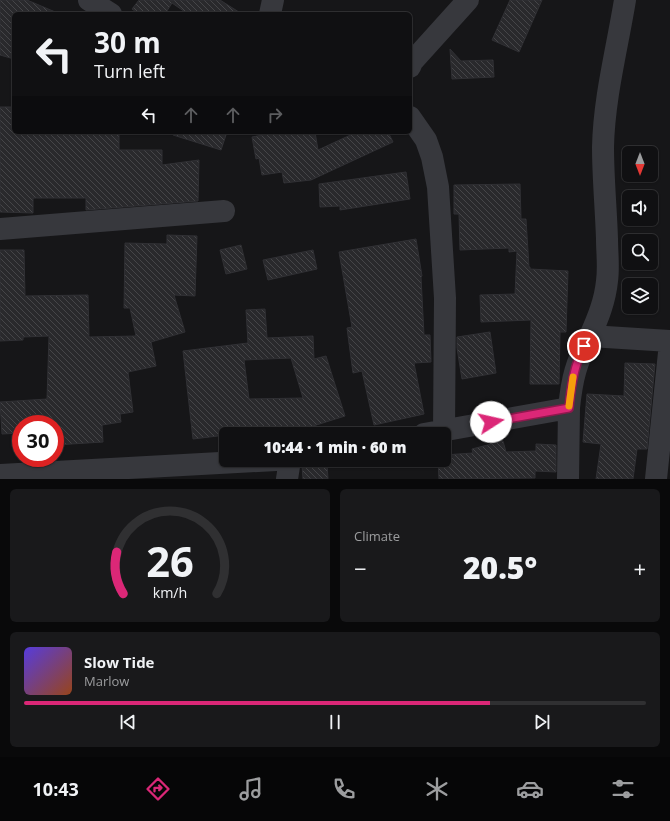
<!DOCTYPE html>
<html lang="en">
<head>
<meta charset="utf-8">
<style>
	:root { --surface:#101012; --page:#19191b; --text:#f1f3f6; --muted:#9c9d9f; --line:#303032; --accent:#db2777 }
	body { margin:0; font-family:"Open Sans",sans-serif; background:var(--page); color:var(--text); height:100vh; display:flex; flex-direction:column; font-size:15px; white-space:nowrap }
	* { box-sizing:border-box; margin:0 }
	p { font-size:13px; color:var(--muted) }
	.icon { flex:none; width:22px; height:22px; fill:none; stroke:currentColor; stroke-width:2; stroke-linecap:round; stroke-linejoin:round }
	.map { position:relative; height:479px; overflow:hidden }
	.drawer { display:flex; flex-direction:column; gap:10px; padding:10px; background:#09090a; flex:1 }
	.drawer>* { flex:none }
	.top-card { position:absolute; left:12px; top:12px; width:400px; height:122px; border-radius:6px; box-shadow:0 1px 3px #0004,0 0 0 1px var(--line); background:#101012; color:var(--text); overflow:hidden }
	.needle { width:26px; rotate:180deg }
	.controls { position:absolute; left:622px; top:146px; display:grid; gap:8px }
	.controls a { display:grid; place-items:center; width:36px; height:36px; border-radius:6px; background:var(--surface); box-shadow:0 1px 3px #0004,0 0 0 1px var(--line); font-size:20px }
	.speed { position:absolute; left:12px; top:415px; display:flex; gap:8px; font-size:20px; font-weight:700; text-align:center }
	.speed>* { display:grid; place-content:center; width:52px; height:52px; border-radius:50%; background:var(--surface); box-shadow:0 1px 3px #0004,0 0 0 1px var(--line); line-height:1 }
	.speed .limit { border:6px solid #d22; background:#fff; color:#111 }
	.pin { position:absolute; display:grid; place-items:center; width:34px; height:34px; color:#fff; margin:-17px; border:2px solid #fff; border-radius:50%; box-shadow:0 1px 4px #0007 }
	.me { position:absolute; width:44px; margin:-22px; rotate:80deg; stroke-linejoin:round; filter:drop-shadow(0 0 3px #0008) }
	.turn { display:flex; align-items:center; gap:14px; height:84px; padding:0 16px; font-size:18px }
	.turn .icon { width:52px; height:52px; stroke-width:2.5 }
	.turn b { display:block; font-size:28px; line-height:34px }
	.lanes { display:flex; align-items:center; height:38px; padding:0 16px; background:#0003; justify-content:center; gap:20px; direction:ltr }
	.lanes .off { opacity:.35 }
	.big { font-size:30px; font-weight:800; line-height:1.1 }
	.drawer .card { flex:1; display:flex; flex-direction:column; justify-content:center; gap:6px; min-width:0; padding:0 14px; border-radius:6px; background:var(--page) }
	.drawer .dial { align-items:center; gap:0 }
	.dial svg { height:104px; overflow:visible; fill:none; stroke:var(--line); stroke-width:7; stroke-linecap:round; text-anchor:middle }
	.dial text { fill:var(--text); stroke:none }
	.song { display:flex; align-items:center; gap:12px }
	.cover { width:48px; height:48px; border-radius:6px; background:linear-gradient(135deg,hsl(250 70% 55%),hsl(20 70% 35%)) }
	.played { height:4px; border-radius:2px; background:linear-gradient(90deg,var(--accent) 75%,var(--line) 75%) }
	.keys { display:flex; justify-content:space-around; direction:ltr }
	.heat { display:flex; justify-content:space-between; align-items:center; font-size:22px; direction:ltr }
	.drawer .tiles { flex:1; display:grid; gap:10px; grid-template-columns:1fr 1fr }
	.card:last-child { grid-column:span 2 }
	.trip { position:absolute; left:219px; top:427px; width:232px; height:40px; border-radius:6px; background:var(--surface); box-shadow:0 1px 3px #0004,0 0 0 1px var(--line); font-weight:800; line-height:40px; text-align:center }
	.tab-bar { display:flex; height:64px; justify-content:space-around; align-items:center; background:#060607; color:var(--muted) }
	.tab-bar .icon { width:28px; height:28px }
	.tab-bar .on { color:var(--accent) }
	.tab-bar b { font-size:18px; color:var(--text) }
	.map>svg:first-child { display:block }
	.building { fill:url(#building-back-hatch); stroke:#303034; fill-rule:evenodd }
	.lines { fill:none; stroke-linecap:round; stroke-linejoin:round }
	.minor { stroke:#37383d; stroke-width:22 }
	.route-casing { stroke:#8e194d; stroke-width:10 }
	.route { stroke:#db2777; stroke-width:7 }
	.slow { stroke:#f59e0b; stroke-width:7 }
</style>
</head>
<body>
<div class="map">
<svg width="670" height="479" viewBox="0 0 670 479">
	<defs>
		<pattern id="building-back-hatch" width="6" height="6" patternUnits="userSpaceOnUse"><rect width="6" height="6" fill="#29292c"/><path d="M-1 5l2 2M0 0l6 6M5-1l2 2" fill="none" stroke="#454548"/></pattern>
	</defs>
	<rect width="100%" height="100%" fill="#161618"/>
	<path class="building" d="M0,0H27L60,14H14V59L0,55Z
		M139,0H220L242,14H188L172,3L165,14H139L132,9Z
		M510,0H542L519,52L492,40Z
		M450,49L461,61L493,60L494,77L452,79Z
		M0,107H14V132H119V150H162V165L199,160L198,201L86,210V198H33V213L0,212Z
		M173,132H227L221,150L173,135Z
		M278,132H315L318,150L357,132H388L393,142L311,180L284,183L282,172L262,175L259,158L256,159L252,137Z
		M406,172L410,199L340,210V206L320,207L319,184Z
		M520,184L521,219H526L529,267H530V269L568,271L566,332H560L559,384H530L531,320L481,322L480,295L515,294L517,251L509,252V248L460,250L459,214H454V185Z
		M167,235L197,236L195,296L174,295L185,332L151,342L156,366L128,372L133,412L120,414L121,422L102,425L103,442L55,445V424H21V433L2,434L0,402L47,399L49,336L23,337V340L0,341V250H24L25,296L88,295L89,337L136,336L130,308H124L125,243L167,244Z
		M416,239L422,276L421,277L424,335H430L431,362L414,363L424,414L374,425L362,371L353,373L347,328L352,327L339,252Z
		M241,245L247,269L226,274L220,250Z
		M313,250L317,269L268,280L263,260Z
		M265,309L267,338L313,336L314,359L326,356L345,416L294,432V434H259V432L226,434V435L193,439L183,351L248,343L246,310ZM291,358L303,398L249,399L244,360Z
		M490,332L496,373L462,379L457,348V337Z
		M625,363L655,364L647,449H637L633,479H596L601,444L583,442L587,394L624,396Z
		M503,441L506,452L536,451V444L556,445V472L535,471V478L439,479L438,460H444V455L473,453L472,449Z
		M327,463L328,479H303L302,465Z"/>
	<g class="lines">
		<path class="minor" d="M89,0L111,14
			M270,14L273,0
			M410,67L412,62L468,0
			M410,117L426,140L432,157L438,187L445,298L444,431
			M0,229L224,211
			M590,336C598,318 605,301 607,281C609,267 607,253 607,239C606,208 603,178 603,147C604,98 617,49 625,0
			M424,434L569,408C572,378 576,363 590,336L670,341
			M0,475L276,460
			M287,479L290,460
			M568,479L569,408
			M656,479L670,343"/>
	</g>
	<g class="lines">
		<defs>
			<path id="route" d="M491,422L569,408C571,386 574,366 584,346"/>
		</defs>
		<use href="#route" class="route-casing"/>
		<use href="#route" class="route"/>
		<path class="slow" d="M569,406L573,377"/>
	</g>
</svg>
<div class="controls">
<a><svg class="needle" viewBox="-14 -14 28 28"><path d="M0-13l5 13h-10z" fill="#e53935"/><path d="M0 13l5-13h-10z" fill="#9c9d9f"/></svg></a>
<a><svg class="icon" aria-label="sound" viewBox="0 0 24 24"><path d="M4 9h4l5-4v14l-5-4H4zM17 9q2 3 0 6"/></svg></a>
<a><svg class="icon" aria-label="search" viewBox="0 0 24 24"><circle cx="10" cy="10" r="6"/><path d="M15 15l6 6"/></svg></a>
<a><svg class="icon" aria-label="layers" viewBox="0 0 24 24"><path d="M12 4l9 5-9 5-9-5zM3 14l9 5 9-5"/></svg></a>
</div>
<div class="speed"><div class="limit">30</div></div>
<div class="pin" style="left:584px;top:346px;background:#d93025"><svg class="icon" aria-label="arrive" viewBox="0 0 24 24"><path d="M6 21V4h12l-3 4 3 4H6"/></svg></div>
<svg class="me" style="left:491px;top:422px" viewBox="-20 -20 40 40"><circle r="19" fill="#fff"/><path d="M0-13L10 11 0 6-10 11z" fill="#db2777"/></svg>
<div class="trip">10:44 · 1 min · 60 m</div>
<div class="top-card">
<div class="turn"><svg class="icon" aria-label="left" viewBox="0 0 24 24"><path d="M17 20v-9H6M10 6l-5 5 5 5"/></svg><div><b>30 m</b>Turn left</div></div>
<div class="lanes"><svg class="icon" aria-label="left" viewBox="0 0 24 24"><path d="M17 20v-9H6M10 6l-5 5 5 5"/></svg><svg class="icon off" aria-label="ahead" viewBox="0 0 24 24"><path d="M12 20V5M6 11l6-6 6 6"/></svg><svg class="icon off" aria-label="ahead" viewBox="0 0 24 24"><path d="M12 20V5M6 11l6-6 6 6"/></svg><svg class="icon off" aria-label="right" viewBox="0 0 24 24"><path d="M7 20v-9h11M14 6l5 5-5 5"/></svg></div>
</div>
</div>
<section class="drawer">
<div class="tiles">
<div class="card dial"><svg viewBox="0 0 100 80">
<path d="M14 69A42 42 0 1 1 86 69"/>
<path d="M14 69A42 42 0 0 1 9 37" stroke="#db2777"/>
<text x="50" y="56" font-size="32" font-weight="700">26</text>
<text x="50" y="72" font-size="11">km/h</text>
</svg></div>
<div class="card"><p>Climate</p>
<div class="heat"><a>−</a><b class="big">20.5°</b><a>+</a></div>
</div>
<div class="card">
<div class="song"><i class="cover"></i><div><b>Slow Tide</b><p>Marlow</p></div></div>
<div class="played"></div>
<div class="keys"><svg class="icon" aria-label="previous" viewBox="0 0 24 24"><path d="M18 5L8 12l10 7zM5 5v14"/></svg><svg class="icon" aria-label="pause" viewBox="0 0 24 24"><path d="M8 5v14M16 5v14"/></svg><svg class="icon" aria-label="next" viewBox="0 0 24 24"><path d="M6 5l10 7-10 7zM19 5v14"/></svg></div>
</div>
</div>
</section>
<nav class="tab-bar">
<b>10:43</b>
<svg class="icon on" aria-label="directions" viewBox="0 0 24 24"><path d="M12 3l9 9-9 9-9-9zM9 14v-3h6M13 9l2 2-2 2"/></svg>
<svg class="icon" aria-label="music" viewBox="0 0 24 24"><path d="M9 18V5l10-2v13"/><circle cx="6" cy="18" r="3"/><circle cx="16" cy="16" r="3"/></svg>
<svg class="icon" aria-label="phone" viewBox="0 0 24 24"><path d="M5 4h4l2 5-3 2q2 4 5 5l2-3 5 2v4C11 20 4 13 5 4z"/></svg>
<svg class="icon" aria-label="climate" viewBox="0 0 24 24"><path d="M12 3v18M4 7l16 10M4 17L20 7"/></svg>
<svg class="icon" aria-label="car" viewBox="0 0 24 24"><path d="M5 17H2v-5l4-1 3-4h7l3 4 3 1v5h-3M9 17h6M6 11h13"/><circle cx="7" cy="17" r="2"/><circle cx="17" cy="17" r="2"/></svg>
<svg class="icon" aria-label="filters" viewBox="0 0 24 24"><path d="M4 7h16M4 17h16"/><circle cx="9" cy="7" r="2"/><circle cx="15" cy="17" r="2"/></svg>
</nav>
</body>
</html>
